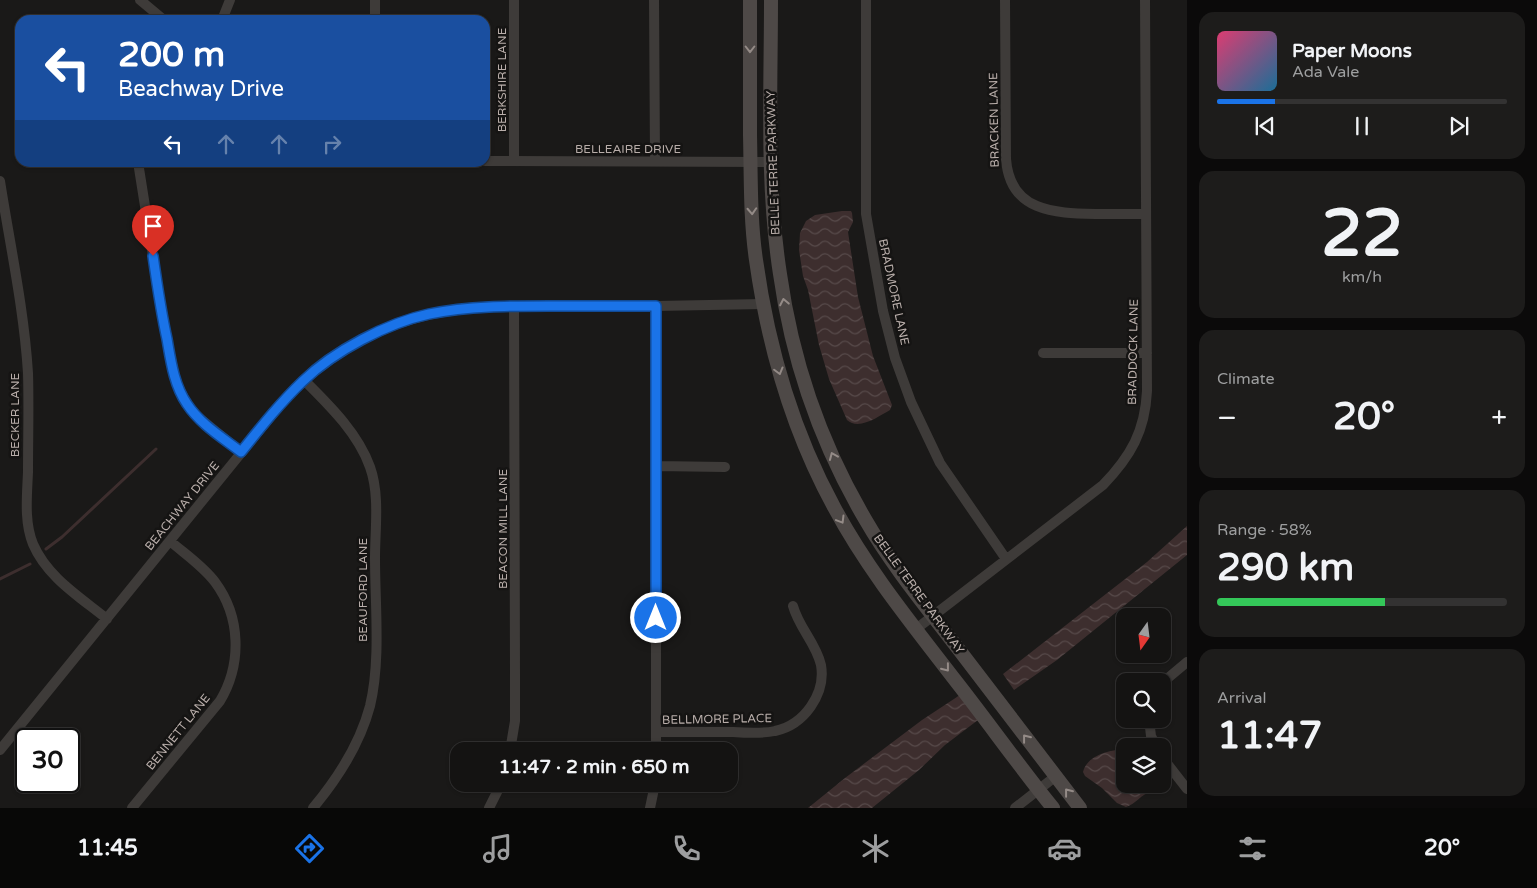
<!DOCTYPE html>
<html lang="en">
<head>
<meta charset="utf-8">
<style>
	:root { --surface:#141312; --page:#1d1c1b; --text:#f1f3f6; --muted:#9d9e9f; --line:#333232; --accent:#1a73e8 }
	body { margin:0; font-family:"Varela Round",sans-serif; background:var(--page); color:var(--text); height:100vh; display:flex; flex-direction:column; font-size:19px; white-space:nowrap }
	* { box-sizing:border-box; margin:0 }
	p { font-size:16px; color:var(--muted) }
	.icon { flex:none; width:28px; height:28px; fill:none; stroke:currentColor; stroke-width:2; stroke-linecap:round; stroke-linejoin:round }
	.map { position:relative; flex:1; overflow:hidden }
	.drawer { display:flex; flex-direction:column; gap:12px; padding:12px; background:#0b0a0a; width:350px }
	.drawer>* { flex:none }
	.guide { position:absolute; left:15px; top:15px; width:475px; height:152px; border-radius:15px; box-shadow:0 1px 4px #0004,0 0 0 1px var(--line); background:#1a4fa0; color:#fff; overflow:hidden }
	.needle { width:32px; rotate:194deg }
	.buttons { position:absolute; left:1116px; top:608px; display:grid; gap:10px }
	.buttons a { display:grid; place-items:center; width:55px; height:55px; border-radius:10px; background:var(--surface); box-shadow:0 1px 4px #0004,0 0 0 1px var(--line); font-size:25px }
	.speed { position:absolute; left:15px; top:728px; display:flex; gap:10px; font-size:25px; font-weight:700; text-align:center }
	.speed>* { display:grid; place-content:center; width:65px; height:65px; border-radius:50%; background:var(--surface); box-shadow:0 1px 4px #0004,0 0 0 1px var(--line); line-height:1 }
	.speed .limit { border:2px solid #111; border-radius:8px; background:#fff; color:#111 }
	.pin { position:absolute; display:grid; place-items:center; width:42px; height:42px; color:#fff; margin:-51px -21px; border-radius:50% 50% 50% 0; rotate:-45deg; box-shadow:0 0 5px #0007 }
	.pin .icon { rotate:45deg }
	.me { position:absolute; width:55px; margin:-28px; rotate:0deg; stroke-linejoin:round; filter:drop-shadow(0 0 4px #0008) }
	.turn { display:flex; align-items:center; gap:18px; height:105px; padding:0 20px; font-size:22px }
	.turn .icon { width:65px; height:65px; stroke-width:2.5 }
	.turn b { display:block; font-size:35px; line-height:42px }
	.lanes { display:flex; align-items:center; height:48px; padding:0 20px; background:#0003; justify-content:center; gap:25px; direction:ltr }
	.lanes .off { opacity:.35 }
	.big { font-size:38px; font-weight:700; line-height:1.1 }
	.drawer .card { flex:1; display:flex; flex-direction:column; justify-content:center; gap:8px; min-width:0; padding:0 18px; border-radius:15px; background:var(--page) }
	.drawer .dial { align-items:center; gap:0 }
	.dial b { font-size:65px; line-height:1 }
	.song { display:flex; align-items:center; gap:15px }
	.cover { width:60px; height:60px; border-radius:8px; background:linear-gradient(135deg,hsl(340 70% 55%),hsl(200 70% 35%)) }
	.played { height:5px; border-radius:2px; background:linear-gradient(90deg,var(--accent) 20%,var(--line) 20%) }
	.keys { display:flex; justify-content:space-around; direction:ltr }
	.heat { display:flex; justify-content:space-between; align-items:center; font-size:28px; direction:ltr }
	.charge { height:8px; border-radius:4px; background:linear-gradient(90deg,#34c759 58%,var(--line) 0) }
	.trip { position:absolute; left:450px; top:742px; width:288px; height:50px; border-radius:15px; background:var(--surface); box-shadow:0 1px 4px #0004,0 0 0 1px var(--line); font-weight:700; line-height:50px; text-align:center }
	.tab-bar { display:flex; height:80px; justify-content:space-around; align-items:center; background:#080807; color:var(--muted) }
	.tab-bar .icon { width:35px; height:35px }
	.tab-bar .selected { color:var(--accent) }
	.tab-bar b { font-size:22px; color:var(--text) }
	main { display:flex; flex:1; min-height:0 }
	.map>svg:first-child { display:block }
	.water { fill:url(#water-waves) }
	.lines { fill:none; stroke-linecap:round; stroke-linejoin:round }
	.stream { stroke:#3d2e2e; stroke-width:3 }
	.street { stroke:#3e3b39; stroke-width:10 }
	.secondary { stroke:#4e4947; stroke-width:14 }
	.oneway { stroke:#948b87 }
	.route-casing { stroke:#114b97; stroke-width:12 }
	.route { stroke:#1a73e8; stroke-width:9 }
	.labels { text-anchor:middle; stroke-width:5; stroke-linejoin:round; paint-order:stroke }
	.street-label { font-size:12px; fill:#b9aeaa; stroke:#151413 }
</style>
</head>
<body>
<main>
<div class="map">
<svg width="1187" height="808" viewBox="0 0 1187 808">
	<defs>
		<pattern id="water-waves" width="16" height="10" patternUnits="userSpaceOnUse" patternTransform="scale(1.25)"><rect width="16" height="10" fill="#3d2e2e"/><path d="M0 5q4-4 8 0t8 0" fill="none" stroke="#574a4a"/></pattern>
	</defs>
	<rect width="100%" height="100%" fill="#1a1918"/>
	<path class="water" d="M842,211H851L852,213L853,222L848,232L858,297L873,356L892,405L890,410C879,416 859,431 847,420L829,379L819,345L808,290L803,276L799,250L800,233L806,221L815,215Z
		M1187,526V555L1057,660L1014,690L1003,674L1147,562Z
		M960,695L978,720L945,745L919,770L872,808H808L845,778L922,720Z
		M1125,749V784H1152L1151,792C1141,794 1136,804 1126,807L1117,803L1102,788L1085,776L1083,772C1087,755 1110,750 1125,749Z"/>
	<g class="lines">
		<path class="stream" d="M46,549L62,537L156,449
			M0,579L30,564"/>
		<path class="street" d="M140,0L164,20
			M654,0L655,161
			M866,0V214L883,311L895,358L911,402L940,463L1006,559
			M1005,0L1006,159C1010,212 1054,213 1096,214C1112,214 1129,214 1146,214
			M222,20L230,0
			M375,20V0
			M485,161L771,162
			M514,161V0
			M138,162L164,326L176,382L187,404L196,415L241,452
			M0,181C10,245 24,309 28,373C29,406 28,439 28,472C27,496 24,522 33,544C47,577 80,597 107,619
			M656,306V751
			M1043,353H1147
			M304,380C329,405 358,433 370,467C380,495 375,529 375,558C375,605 381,660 370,706C360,744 338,778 313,808
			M656,466L725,467
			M916,629L1103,485C1131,456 1145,431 1147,391L1145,0
			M1162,683L1187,662
			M1149,719L1151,736L1156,746
			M656,732C682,732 708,732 733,732C747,733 762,734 775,731C804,725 826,694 821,665C816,643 799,628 793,606
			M0,750L280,405C292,392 304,379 319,368C350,344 390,323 428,315C450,310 472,308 493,306H656L763,304
			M510,751L515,721V675L514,306
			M1162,757L1187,789
			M132,808L220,701C242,664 241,617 215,582C203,566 185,554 170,541
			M489,808L501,784
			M650,808L655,784
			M1015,808L1056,776"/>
		<path class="secondary" d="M750,0C750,45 750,90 750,135C751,177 750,219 756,260C768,346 792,430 834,507C867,569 912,624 955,680C988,722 1019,766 1053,808
			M771,0C771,91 766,184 780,274C792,360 821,444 865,519C892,566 927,608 960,651C1000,703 1040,756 1080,808"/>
	</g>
	<defs><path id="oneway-chevron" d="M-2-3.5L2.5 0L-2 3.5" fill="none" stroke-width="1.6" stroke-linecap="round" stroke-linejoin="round" transform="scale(1.25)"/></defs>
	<g class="oneway">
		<use href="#oneway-chevron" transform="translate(750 49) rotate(90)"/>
		<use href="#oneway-chevron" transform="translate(752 211) rotate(87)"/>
		<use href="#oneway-chevron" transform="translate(784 302) rotate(-101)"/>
		<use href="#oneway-chevron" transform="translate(779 371) rotate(75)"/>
		<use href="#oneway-chevron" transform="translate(833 456) rotate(-113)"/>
		<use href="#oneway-chevron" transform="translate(841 520) rotate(59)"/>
		<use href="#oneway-chevron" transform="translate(946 668) rotate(52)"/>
		<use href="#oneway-chevron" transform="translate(1026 738) rotate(-128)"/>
		<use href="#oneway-chevron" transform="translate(1068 792) rotate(-128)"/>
	</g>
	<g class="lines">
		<defs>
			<path id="route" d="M153,256C157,284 161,312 167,339C171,362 174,385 187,404C200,424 223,438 241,452C261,427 280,403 303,381C334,351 387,323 429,314C469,306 509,306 550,306C585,306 620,306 656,306V618"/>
		</defs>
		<use href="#route" class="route-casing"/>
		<use href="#route" class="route"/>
	</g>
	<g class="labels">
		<g class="street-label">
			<text transform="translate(502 80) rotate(-90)" y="4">BERKSHIRE LANE</text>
			<text transform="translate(994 120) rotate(-91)" y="4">BRACKEN LANE</text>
			<text x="628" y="153">BELLEAIRE DRIVE</text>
			<text transform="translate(773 163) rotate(-92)" y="4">BELLE TERRE PARKWAY</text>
			<text transform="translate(894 292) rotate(78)" y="4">BRADMORE LANE</text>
			<text transform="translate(1133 352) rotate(-89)" y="4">BRADDOCK LANE</text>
			<text transform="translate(15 415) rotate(-90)" y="4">BECKER LANE</text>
			<text transform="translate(182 506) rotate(-51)" y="4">BEACHWAY DRIVE</text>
			<text transform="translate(503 529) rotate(-90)" y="4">BEACON MILL LANE</text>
			<text transform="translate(363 590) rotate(-90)" y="4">BEAUFORD LANE</text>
			<text transform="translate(919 594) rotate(54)" y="4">BELLE TERRE PARKWAY</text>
			<text transform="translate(717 719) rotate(-1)" y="4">BELLMORE PLACE</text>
			<text transform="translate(178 732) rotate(-51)" y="4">BENNETT LANE</text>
		</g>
	</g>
</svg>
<div class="buttons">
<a><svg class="needle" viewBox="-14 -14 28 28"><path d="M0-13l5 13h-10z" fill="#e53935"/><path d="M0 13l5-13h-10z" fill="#9d9e9f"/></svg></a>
<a><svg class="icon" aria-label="search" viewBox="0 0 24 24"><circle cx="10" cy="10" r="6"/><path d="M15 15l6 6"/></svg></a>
<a><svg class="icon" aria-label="layers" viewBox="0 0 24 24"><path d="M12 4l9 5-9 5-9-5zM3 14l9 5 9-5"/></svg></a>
</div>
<div class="speed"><div class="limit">30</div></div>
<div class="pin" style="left:153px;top:256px;background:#d93025"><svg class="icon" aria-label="arrive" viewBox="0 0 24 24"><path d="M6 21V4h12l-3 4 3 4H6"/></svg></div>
<svg class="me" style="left:656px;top:618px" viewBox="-20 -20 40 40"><circle r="17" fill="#1a73e8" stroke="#fff" stroke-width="3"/><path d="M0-11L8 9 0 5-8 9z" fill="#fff"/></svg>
<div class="trip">11:47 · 2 min · 650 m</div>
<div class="guide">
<div class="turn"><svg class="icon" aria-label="left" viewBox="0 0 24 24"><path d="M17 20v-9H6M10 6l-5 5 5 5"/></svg><div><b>200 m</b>Beachway Drive</div></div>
<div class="lanes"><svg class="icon" aria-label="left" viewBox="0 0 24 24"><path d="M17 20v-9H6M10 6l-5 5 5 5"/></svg><svg class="icon off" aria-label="ahead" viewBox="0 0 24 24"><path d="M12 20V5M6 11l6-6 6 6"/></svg><svg class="icon off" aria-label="ahead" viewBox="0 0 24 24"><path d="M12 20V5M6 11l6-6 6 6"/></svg><svg class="icon off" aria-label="right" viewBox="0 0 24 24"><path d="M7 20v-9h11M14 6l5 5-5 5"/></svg></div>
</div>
</div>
<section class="drawer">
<div class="card">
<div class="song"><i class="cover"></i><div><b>Paper Moons</b><p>Ada Vale</p></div></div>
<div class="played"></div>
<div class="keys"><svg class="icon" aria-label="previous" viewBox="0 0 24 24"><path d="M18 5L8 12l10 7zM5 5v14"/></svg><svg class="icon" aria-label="pause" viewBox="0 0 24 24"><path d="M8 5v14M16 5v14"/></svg><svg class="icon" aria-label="next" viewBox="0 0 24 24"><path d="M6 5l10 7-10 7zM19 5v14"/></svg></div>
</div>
<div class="card dial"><b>22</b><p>km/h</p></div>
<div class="card"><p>Climate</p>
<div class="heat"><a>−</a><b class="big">20°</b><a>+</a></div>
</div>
<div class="card"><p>Range · 58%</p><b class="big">290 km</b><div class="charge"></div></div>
<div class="card"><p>Arrival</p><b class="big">11:47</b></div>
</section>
</main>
<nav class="tab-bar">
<b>11:45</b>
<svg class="icon selected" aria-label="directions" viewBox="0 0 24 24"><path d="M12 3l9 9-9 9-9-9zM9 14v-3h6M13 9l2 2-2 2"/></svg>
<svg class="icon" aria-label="music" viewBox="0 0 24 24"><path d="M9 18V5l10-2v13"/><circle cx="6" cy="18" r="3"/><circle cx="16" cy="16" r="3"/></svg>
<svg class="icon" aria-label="phone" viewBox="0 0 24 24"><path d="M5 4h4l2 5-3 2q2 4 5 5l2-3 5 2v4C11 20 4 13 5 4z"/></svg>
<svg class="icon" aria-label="climate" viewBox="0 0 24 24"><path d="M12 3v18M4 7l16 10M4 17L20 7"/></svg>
<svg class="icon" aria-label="car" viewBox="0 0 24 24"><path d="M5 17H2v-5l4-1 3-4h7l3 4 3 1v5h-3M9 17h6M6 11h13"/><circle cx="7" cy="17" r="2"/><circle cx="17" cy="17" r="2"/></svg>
<svg class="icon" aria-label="filters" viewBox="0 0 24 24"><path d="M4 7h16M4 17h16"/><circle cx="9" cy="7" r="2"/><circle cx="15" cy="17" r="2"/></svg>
<b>20°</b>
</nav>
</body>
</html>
